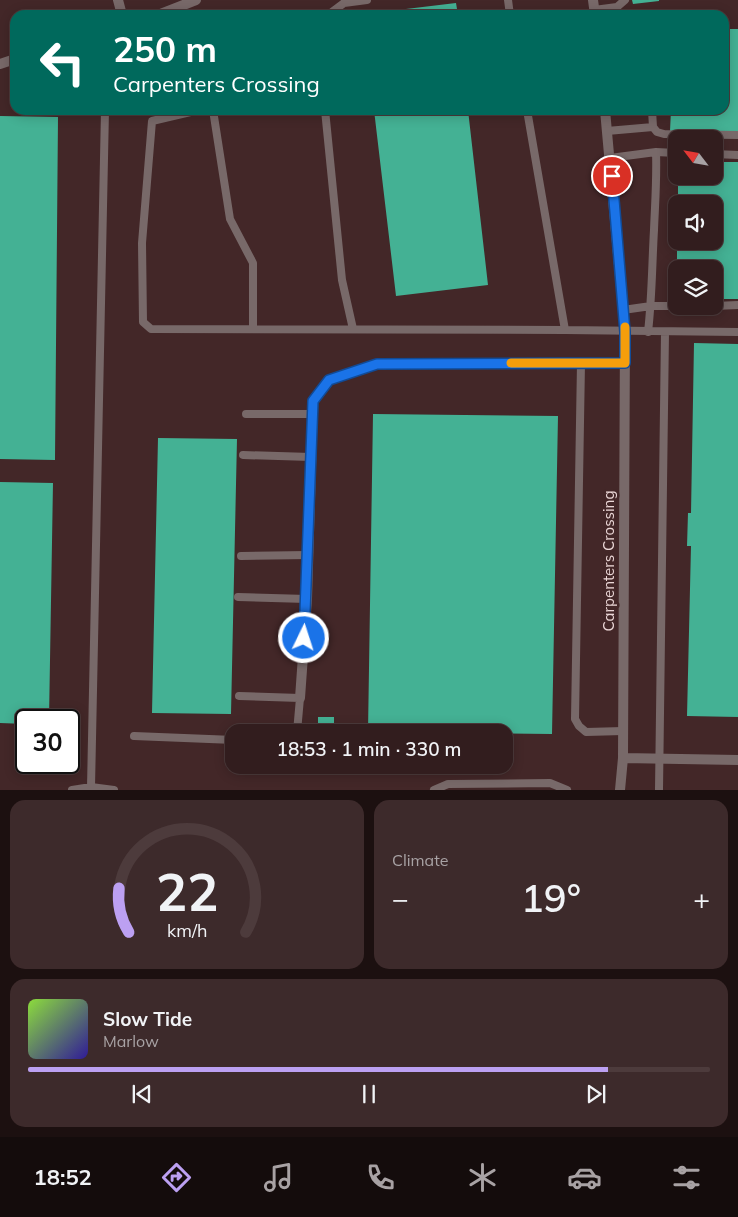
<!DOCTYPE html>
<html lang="en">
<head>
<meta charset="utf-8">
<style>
	:root { --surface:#321d1e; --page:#3d2a2b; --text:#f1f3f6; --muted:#a8a2a4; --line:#4d3b3c; --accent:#bca0f2 }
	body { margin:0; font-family:Mulish,sans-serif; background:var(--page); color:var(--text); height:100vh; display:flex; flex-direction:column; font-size:19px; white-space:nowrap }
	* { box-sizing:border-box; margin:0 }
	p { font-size:16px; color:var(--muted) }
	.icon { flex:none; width:28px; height:28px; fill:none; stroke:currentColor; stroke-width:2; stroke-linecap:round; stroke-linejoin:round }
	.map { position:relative; height:790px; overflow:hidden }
	.side { display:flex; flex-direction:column; gap:10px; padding:10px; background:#1c1010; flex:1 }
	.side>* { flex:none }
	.hud { position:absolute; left:10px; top:10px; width:719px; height:105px; border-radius:15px; box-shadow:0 2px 12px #0003,0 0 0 1px var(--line); background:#00695c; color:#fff; overflow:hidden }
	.needle { width:32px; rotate:301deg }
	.controls { position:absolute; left:668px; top:130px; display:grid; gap:10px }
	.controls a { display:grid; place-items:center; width:55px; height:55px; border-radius:10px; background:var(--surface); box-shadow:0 2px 12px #0003,0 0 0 1px var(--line); font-size:25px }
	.speed { position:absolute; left:15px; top:709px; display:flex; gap:10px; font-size:25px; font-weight:700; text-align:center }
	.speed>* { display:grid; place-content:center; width:65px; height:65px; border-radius:50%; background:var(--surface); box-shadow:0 2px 12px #0003,0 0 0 1px var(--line); line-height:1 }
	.speed .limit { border:2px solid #111; border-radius:8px; background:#fff; color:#111 }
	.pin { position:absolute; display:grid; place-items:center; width:42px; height:42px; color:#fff; margin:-21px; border:2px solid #fff; border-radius:50%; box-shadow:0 1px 5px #0007 }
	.me { position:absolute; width:55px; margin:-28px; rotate:4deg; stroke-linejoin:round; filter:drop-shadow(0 0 4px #0008) }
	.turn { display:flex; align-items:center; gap:18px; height:105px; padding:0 20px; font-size:22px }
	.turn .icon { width:65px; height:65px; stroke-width:2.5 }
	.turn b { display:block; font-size:35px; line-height:42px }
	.big { font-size:38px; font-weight:600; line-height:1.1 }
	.side .widget { flex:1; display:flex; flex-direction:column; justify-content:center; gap:8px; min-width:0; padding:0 18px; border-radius:15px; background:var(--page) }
	.side .dial { align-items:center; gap:0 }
	.dial svg { height:130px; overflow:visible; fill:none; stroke:var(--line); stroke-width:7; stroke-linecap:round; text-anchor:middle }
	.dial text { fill:var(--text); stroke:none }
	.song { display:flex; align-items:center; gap:15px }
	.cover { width:60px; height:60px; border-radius:8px; background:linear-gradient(135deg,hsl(90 70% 55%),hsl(250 70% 35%)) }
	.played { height:5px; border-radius:2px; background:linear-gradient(90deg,var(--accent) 85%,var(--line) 85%) }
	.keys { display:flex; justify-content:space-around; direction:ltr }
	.heat { display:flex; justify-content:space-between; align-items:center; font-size:28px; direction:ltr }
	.side .tiles { flex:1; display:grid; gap:10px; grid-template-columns:1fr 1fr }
	.widget:last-child { grid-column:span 2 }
	.trip { position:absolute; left:225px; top:724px; width:288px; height:50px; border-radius:15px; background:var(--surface); box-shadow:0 2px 12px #0003,0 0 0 1px var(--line); font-weight:600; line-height:50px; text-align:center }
	.tab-bar { display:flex; height:80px; justify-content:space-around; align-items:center; background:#140c0c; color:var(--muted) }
	.tab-bar .icon { width:35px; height:35px }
	.tab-bar .active { color:var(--accent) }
	.tab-bar b { font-size:22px; color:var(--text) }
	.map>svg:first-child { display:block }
	.building { fill:#44b194 }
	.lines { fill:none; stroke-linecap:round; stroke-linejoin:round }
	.lane { stroke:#786969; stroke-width:8 }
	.street { stroke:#786969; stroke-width:10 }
	.route-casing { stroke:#114b97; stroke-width:12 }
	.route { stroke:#1a73e8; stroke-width:9 }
	.slow { stroke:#f59e0b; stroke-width:9 }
	.labels { text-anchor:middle; stroke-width:5; stroke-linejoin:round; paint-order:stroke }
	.street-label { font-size:15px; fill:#ebd7d7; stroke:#432728 }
</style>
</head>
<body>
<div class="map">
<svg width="738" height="790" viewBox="0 0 738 790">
	<rect width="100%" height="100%" fill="#432728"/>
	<path class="building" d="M632,0H659V1L633,4Z
		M456,3L458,15H364V14Z
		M724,29H738V132L670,131L671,110H724Z
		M374,110H468L488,285L396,296Z
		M0,116L58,117L55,460L0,459Z
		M714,162H738V299H714V269H677V241H714V204H678V176H714Z
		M694,343L738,344V717L687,716L691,546H687L688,513H691Z
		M373,414L558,416L552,734L368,732Z
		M158,438L237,439L231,714L152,713Z
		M0,482L53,483L49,720H26V724L0,723Z
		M318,717H334V731H318Z"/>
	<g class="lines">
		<path class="lane" d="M508,0L510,15
			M594,10L617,7L625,0
			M328,15L344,3L367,0
			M199,110L152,121L142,243L143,322L151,329L565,330L738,332
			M213,110L230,219L253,263V329
			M325,110L342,280L353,329
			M527,110L565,330
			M653,127L657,132L664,134L738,135
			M607,131L653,127L652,110
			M714,154L738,155
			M610,158L656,152L676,153
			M714,306L738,305
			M623,310L651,306H676
			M648,332C652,298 652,264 654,230C655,204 657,179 656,152
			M581,363L575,719L579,726L586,732L623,731
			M246,414H313
			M243,455L311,457
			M241,556L308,555
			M238,597L307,599
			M239,696L300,698L297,732
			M134,736L234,740
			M91,787L105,110
			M72,790L91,787L114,790
			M434,790L448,784L550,783L567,790
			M659,790L665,332"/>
		<path class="street" d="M118,0L122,15
			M593,0L595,15
			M158,15L196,0
			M0,64L15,59
			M605,110L625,332L623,758L620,790
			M300,698L307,599L313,401L329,380L377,364L625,363
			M623,758L738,760"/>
	</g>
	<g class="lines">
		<defs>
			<path id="route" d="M304,638L313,401L329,380L377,364L625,363V332L612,176"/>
		</defs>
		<use href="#route" class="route-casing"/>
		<use href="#route" class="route"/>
		<path class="slow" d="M511,363H625V327"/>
	</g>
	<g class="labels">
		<g class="street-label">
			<text transform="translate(609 561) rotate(-90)" y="5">Carpenters Crossing</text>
		</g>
	</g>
</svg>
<div class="controls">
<a><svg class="needle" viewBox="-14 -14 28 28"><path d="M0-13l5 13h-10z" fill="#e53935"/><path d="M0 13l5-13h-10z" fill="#a8a2a4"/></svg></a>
<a><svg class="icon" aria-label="sound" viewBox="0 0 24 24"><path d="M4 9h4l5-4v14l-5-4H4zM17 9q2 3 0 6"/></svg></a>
<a><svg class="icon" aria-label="layers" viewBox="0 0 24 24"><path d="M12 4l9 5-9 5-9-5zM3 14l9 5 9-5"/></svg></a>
</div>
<div class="speed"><div class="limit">30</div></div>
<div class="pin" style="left:612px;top:176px;background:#d93025"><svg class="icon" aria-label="arrive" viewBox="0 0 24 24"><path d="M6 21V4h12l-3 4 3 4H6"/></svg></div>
<svg class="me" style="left:304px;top:638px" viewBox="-20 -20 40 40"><circle r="17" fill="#1a73e8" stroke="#fff" stroke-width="3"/><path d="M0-11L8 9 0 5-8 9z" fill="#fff"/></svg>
<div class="trip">18:53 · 1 min · 330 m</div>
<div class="hud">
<div class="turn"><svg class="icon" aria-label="left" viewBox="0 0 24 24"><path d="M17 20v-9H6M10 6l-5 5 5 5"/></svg><div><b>250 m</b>Carpenters Crossing</div></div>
</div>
</div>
<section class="side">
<div class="tiles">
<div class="widget dial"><svg viewBox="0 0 100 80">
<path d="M14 69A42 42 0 1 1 86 69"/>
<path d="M14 69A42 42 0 0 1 8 42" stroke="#bca0f2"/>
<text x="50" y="56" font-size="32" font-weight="700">22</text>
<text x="50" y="72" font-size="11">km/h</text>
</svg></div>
<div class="widget"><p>Climate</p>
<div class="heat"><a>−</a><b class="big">19°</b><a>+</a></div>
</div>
<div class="widget">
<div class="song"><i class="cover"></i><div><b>Slow Tide</b><p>Marlow</p></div></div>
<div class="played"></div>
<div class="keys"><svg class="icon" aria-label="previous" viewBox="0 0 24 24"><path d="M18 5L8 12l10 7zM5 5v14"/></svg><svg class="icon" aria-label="pause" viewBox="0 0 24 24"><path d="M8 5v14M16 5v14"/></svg><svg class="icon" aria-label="next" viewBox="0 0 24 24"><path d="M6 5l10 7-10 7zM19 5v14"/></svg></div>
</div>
</div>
</section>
<nav class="tab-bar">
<b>18:52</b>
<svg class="icon active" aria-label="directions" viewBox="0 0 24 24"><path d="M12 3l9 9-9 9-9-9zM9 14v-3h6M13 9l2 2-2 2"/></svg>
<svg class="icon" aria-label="music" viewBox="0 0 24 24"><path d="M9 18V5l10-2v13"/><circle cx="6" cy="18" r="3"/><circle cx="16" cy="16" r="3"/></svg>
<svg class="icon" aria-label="phone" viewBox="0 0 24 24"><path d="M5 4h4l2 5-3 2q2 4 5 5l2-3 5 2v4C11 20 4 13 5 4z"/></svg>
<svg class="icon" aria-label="climate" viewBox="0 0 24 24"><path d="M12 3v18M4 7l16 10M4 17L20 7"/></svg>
<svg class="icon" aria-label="car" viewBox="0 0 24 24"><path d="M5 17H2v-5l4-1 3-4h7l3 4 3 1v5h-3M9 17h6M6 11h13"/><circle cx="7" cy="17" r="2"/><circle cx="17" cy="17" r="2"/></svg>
<svg class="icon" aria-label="filters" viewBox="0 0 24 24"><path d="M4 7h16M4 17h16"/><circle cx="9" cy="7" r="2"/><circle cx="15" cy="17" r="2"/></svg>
</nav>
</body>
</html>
